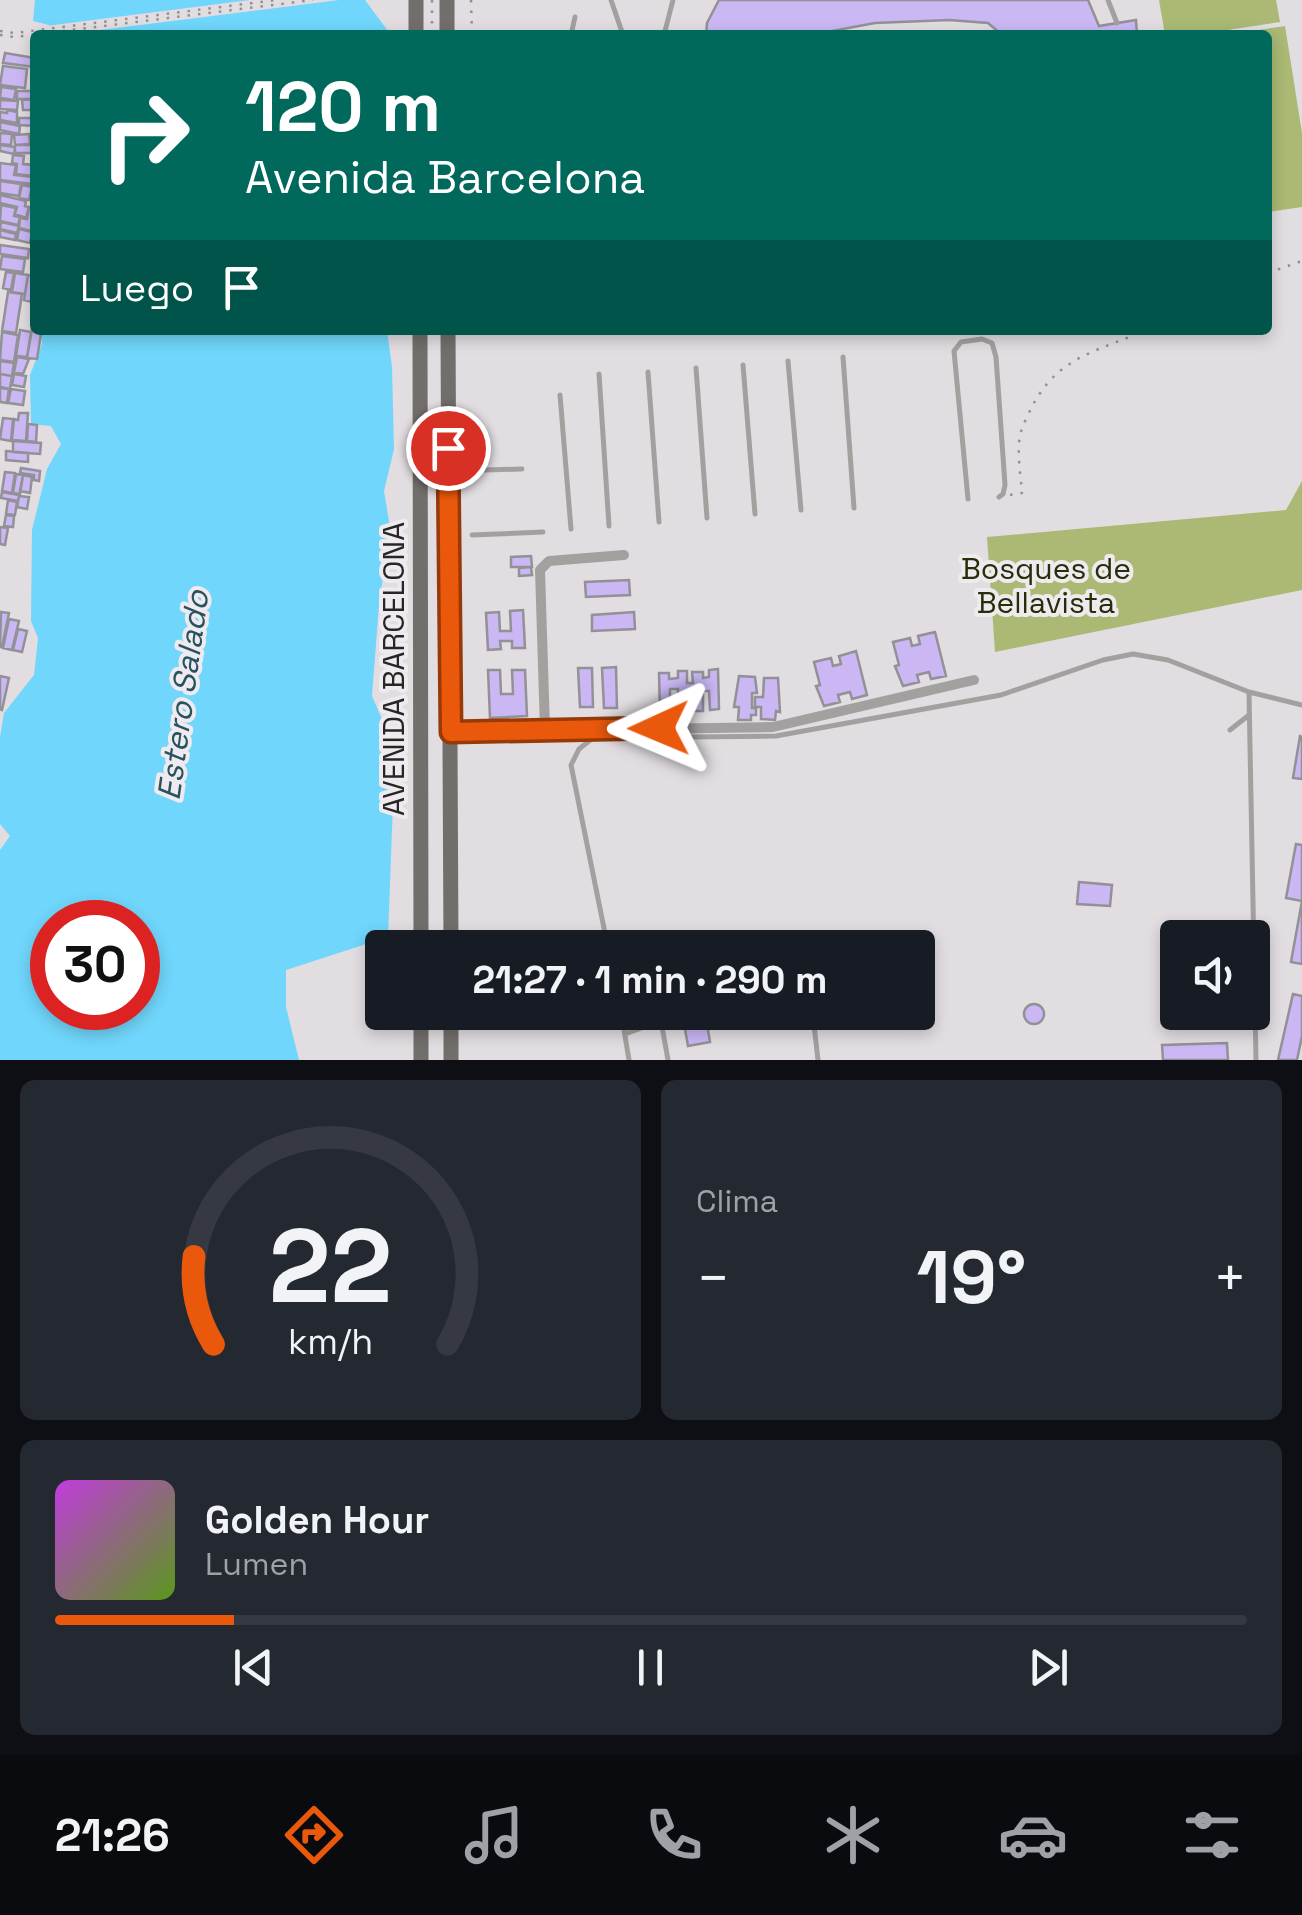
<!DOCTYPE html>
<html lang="es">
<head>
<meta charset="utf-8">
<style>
	:root { --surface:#171b24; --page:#242831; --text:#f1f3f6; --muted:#9ea1a6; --line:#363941; --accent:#ea580c }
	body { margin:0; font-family:"Space Grotesk",sans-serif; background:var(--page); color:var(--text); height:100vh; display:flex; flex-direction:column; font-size:38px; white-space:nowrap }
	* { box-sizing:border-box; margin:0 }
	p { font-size:32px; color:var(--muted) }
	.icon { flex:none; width:55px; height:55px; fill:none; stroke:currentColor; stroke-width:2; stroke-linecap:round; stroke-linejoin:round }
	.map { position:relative; height:1060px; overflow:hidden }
	.side { display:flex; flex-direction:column; gap:20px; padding:20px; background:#0d0f14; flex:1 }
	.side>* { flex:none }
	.guide { position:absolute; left:30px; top:30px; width:1242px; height:305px; border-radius:10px; box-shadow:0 5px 15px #0003; background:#00695c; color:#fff; overflow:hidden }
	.controls { position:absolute; left:1160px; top:920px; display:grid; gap:20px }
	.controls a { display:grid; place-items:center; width:110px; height:110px; border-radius:10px; background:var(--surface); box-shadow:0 5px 15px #0003; font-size:50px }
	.speed { position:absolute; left:30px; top:900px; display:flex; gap:20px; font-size:50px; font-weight:700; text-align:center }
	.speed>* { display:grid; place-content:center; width:130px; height:130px; border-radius:50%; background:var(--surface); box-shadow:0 5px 15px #0003; line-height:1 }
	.speed .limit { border:15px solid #d22; background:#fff; color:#111 }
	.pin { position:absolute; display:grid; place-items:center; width:85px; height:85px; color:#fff; margin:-42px; border:5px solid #fff; border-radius:50%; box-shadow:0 2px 10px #0007 }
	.me { position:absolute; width:110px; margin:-55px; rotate:269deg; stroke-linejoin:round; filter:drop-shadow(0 0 8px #0008) }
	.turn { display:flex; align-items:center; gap:35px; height:210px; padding:0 50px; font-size:45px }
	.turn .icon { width:130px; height:130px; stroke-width:2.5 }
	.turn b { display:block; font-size:70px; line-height:85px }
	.then { display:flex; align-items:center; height:95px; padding:0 50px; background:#0003; gap:20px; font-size:38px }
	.big { font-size:75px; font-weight:700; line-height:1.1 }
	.side .tile { flex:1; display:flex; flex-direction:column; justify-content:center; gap:15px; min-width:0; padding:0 35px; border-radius:15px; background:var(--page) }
	.side .dial { align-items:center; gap:0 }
	.dial svg { height:260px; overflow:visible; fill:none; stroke:var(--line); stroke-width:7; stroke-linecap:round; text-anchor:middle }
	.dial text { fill:var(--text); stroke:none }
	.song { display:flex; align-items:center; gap:30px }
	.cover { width:120px; height:120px; border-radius:15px; background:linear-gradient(135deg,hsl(290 70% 55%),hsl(90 70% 35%)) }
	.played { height:10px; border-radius:5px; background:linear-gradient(90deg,var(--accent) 15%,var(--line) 15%) }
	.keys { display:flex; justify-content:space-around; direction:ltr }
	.heat { display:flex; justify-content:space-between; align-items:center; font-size:55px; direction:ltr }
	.side .tiles { flex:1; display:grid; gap:20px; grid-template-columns:1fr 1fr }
	.tile:last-child { grid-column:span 2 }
	.trip { position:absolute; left:365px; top:930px; width:570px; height:100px; border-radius:10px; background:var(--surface); box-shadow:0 5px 15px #0003; font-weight:700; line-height:100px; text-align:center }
	.tabs { display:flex; height:160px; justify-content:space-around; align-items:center; background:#090b0e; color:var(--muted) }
	.tabs .icon { width:70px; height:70px }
	.tabs .selected { color:var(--accent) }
	.tabs b { font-size:45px; color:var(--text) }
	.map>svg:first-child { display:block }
	.green { fill:#abb975 }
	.water { fill:#70d6fb; fill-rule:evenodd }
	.pier { fill:#e1dde1 }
	.building { fill:#cab7f4; stroke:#929196; stroke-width:2.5 }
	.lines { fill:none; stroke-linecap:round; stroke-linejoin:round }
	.path { stroke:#939093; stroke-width:2.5; stroke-dasharray:2.5 8; stroke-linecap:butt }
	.lane { stroke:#a3a1a0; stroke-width:5 }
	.street { stroke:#a3a1a0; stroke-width:10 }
	.primary { stroke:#726e6b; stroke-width:15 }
	.route-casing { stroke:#983908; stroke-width:25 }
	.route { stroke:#ea580c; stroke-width:18 }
	.labels { text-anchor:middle; stroke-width:8; stroke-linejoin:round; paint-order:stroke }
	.park-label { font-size:30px; fill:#282e0a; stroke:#efeaee }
	.street-label { font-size:30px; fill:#272627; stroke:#efeaee }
	.water-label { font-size:32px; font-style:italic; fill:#265262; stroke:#efeaee }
</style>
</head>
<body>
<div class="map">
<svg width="1302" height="1060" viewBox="0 0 1302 1060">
	<rect width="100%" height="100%" fill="#e1dde1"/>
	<path class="green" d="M1159,0H1276L1280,22L1195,35H1165Z
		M1285,26L1302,133V207L1268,212V35H1227Z
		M1302,481V590L995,652L987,537L1286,510Z"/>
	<path class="water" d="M35,0H365L391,35H49V25L33,21Z
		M41,330H387L392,367L394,449L384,491L390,527L379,605L372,696L395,749L388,937L286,970V1007L299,1060H0V850L10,836L0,824V737L4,713L34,675L38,638L31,621L32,530L47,469L61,444L51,426L31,424L30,375L42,344ZM138,922V1008H52V922Z"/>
	<path class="pier" d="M250,0H339L60,35H44V28L38,27Z"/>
	<path class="building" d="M719,0H1088L1099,26L1136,20L1137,35H1002L988,23L949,20L875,23L811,35H706L707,23Z
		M5,53L35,58V67L3,63Z
		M3,66L27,69L25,88L0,85Z
		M1,87L16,89L14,100L0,98Z
		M17,91H35V99H17Z
		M35,99V110H23L22,100Z
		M0,100L18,101L17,110L0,109Z
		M7,110L17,112V123L0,120V112L7,113Z
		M19,118H35V126L19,125Z
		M0,122L20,126L19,134L0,130Z
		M0,133L12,134L11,145L0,144Z
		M29,134L30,144L15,145L14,135Z
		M30,135H33V153H15V145H30Z
		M0,145L15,147L14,154L0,151Z
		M13,155L24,156L23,164L34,165L33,176L16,174L17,164L12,163Z
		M0,163L16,165L14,175L33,177L32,184L0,180Z
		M0,181L21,184L19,196L0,193Z
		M22,185L32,187L29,200L19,198Z
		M0,195L26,201L25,206L29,207L26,218L15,214L17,207L0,203Z
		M1,205L16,208L14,216L20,217L18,225L0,221Z
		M29,207L35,208L31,231L19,228L20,218L27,219Z
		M1,222L19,226L17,233L0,229Z
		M19,229L32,232L30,243L17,240Z
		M0,230L16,234L15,240L0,237Z
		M0,245L29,249L28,258L0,254Z
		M2,256L25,259L23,272L0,269Z
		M6,272L14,273L11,290L3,288Z
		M15,273L28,275L25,294L12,292Z
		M28,275L35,276L32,302L24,300Z
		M8,292L22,294L16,333L2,331Z
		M32,329L41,334L37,359L27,358Z
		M20,330L31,332L27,357L16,356Z
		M2,332L18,335L14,362L0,360Z
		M17,357L29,359L23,374L14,372Z
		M0,361L14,363L12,376L0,374Z
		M0,374L12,376L10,389L0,387Z
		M14,374L26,376L24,387L12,385Z
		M0,388L9,389L7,403L0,402Z
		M11,389L25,391L23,405L8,403Z
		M19,413H28L26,441L12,440L14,419L18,420Z
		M3,418L13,419L11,441L0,439Z
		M28,424L37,425L36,442L27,441Z
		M13,441L41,443L40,454L13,452Z
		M6,451L28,453V462L6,460Z
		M21,468L40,471L39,481L34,480V475L20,473Z
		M5,472L15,473L12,493L2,491Z
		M16,474L23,475L20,494L13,493Z
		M23,475L32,477L30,493L20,491Z
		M2,492L19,495L18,501L1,498Z
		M19,496L29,497L27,509L17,507Z
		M8,500L17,502L15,515L6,514Z
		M6,515L14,516L13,527L4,526Z
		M0,527L8,528L5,545L0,544Z
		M531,556L532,567H511V557Z
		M531,567L532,575L519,576V568Z
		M629,580L630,595L586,597L585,582Z
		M523,610L525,648H512V641H500L501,649L488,650L486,613L499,612L500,631H511L510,611Z
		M1,612L9,613L2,647H0Z
		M634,612L635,629L592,631V615Z
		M9,619L19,621L12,650L3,648Z
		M18,629L27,631L22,652L13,650Z
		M935,632L946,676L931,679L929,672L917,675L919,682L903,686L895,666L899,665L893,642L910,638L912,646L920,644L918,636Z
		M856,651L867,695L852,699L850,692L838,695L840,702L824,706L816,686L820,685L814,662L831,658L833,666L841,664L839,656Z
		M616,667L617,708H604L602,668Z
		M578,668H592L593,707H580Z
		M718,669L719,709L710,710L709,691H703V711H693V695L688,696V710H678V689H670V710L660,711L659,673H669V679L678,678V671H687V683H693L692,672H703V678L709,677V670Z
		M488,670H500L501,694H513L512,670H525L527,716L490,718Z
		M0,676L9,678L2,710L0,709Z
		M739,676L755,677L757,693H752V708H756V715H751V720H738L739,707H734Z
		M764,678H778L780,712L776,711L775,720L761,719V707H755V697H763Z
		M1300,736L1302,737V779L1293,778Z
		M1296,844L1302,845V901L1286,898Z
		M1079,882L1112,885L1110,906L1077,904Z
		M1302,901V964L1291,962Z
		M654,932L658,948H637L635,936Z
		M1293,994L1302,996V1036L1297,1060H1278Z
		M1024 1014a10 10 0 1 1 20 0a10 10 0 1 1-20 0Z
		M682,1012H705L710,1042L688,1046Z
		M1227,1043L1228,1060H1163L1162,1045Z"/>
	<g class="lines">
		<path class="path" d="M432,0V35
			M471,0L472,35
			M0,31L15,33L276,0
			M0,35L15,37L313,0
			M1268,273L1302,261
			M1010,495L1022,493C1021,478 1018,461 1019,445C1019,434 1023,425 1028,415C1051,364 1083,355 1132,336L1137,330"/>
		<path class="lane" d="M611,0L623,35
			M1108,0L1117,23
			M571,35L575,17
			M664,35L673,0
			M843,357L854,508
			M788,361L801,510
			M743,365L755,514
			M696,368L707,518
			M648,372L659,522
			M599,374L609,526
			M560,395L571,529
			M451,471L522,469
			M968,499L954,351L961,342L982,339L992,343L996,357L1005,485L1003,494L999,497
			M472,535L543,532
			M1249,693L1256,1060
			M1230,730L1249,715
			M608,948L571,765L579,749L593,738L776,736L1001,695L1103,660L1133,654L1168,660L1249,692L1302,705
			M918,1011L931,1009
			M621,1012L629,1060
			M625,1034L661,1021L668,1060
			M818,1060L814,1025L904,1012"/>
		<path class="street" d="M545,729L540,570L549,561L624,555
			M451,732L773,727L974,680"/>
		<path class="primary" d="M416,0V35
			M447,0V35
			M420,330L421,948
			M448,330L451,948
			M421,1060V1012
			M451,1060V1012"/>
	</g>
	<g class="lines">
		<defs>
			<path id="route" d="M448,448L451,732L659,728"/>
		</defs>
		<use href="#route" class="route-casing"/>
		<use href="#route" class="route"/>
	</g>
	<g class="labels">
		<g class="park-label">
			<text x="1046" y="579">Bosques de<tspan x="1046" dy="34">Bellavista</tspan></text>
		</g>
		<g class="street-label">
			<text transform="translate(394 669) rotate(-90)" y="10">AVENIDA BARCELONA</text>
		</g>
		<g class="water-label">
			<text transform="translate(183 695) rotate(-82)" y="11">Estero Salado</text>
		</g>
	</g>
</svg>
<div class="controls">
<a><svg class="icon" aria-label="sound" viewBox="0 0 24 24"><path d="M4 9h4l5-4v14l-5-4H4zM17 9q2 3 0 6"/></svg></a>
</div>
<div class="speed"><div class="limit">30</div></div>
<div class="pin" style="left:448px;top:448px;background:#d93025"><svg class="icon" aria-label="arrive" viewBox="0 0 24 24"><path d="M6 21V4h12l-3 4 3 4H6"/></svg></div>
<svg class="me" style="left:659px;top:728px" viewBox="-20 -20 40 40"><path d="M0-17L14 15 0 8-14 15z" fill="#ea580c" stroke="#fff" stroke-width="4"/></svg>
<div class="trip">21:27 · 1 min · 290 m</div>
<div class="guide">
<div class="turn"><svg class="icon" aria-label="right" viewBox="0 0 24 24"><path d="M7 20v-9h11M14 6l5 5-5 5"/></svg><div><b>120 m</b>Avenida Barcelona</div></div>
<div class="then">Luego<svg class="icon" aria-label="arrive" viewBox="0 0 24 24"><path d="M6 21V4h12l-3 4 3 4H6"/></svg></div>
</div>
</div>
<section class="side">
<div class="tiles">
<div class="tile dial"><svg viewBox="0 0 100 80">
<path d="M14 69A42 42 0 1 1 86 69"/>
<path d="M14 69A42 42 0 0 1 8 42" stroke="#ea580c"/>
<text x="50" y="56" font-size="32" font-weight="700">22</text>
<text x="50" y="72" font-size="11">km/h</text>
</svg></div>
<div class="tile"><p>Clima</p>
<div class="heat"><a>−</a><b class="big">19°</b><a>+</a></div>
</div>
<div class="tile">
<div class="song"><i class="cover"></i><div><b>Golden Hour</b><p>Lumen</p></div></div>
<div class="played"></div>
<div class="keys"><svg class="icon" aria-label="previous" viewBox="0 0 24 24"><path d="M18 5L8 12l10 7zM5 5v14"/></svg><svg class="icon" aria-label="pause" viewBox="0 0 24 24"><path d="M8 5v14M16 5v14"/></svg><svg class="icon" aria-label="next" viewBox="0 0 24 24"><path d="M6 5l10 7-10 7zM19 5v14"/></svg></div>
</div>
</div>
</section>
<nav class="tabs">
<b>21:26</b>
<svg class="icon selected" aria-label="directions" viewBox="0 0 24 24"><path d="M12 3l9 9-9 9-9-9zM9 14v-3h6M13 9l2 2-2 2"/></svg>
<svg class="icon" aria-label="music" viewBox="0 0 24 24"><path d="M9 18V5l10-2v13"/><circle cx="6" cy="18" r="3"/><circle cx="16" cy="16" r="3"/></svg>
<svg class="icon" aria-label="phone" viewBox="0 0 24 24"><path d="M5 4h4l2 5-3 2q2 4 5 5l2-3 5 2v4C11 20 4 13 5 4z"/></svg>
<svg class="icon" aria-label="climate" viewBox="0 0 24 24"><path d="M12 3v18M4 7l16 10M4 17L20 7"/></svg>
<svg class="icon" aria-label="car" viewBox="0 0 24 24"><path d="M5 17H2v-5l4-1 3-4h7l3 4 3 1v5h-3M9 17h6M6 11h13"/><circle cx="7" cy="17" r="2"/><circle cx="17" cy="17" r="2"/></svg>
<svg class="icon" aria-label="filters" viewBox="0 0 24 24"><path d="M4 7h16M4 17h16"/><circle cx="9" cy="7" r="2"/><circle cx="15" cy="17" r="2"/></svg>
</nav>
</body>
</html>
